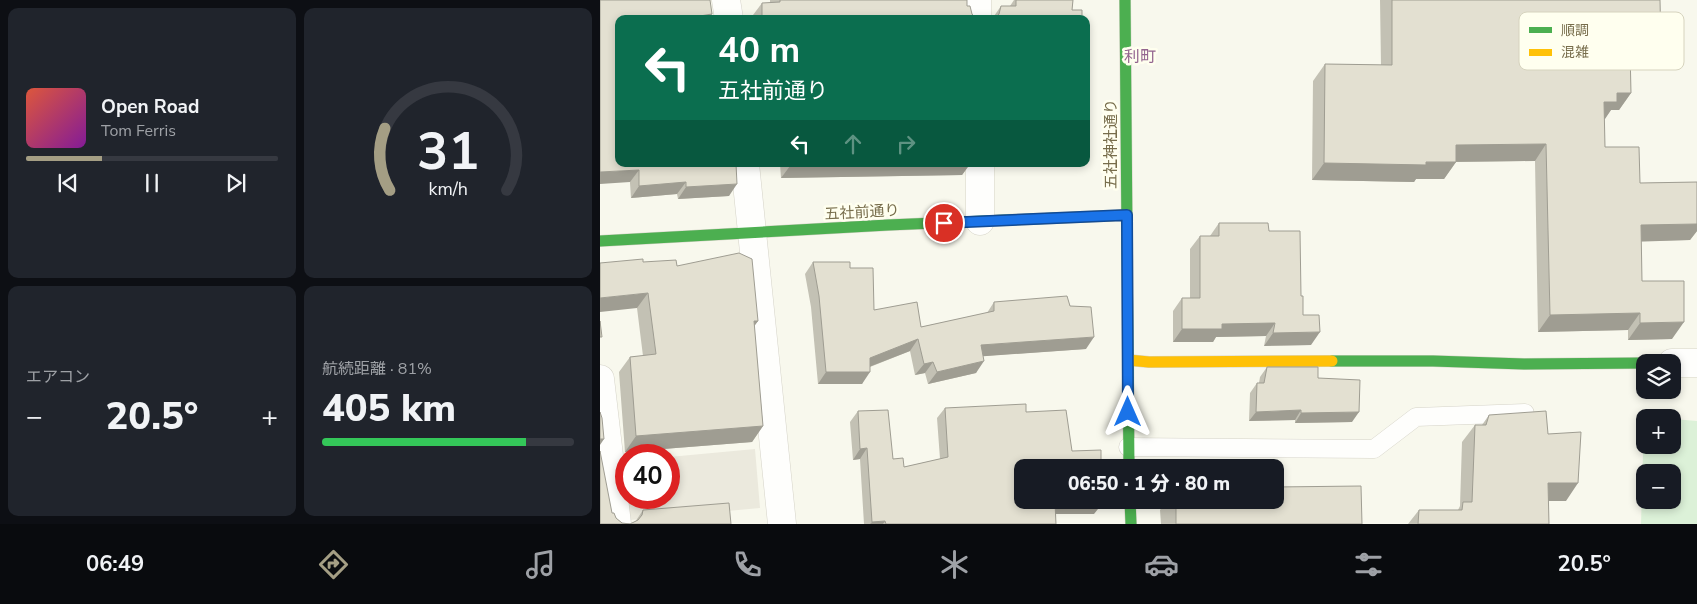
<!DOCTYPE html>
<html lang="ja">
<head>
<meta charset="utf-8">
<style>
	:root { --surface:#171b24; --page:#20242c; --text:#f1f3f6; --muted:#9ea1a6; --line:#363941; --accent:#a49e84 }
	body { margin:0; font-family:"Nunito Sans","Noto Sans JP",sans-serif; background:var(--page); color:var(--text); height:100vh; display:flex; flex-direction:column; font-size:19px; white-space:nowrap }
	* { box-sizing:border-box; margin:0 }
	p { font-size:16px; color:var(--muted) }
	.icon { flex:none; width:28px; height:28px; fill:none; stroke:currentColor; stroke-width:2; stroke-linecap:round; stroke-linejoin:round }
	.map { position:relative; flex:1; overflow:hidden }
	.sheet { display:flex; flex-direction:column; gap:8px; padding:8px; background:#0d0f14; width:600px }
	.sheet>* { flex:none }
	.top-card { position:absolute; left:15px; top:15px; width:475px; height:152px; border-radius:10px; box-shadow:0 2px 8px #0003; background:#0b6e4f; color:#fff; overflow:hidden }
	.fabs { position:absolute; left:1036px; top:354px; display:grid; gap:10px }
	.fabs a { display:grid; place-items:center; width:45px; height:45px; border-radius:10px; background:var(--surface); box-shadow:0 2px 8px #0003; font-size:25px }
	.speed { position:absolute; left:15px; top:444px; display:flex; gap:10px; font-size:25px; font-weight:700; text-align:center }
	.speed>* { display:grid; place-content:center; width:65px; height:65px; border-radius:50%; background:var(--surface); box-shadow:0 2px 8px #0003; line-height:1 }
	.speed .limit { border:8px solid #d22; background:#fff; color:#111 }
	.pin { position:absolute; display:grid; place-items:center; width:42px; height:42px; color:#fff; margin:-21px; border:2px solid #fff; border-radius:50%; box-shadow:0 1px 5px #0007 }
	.me { position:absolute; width:55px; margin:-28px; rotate:0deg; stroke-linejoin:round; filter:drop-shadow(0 0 4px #0008) }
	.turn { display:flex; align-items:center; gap:18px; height:105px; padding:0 20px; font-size:22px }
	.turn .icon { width:65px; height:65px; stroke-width:2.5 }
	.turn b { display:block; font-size:35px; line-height:42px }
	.lanes { display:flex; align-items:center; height:48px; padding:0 20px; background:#0003; justify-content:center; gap:25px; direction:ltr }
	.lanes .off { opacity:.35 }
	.big { font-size:38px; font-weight:800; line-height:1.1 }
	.sheet .tile { flex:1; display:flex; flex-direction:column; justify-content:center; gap:8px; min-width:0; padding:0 18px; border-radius:10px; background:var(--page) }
	.sheet .dial { align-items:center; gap:0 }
	.dial svg { height:130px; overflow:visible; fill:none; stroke:var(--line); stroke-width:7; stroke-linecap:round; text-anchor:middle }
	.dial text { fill:var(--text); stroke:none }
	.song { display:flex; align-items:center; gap:15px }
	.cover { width:60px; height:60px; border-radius:8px; background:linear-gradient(135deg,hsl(10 70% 55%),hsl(290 70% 35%)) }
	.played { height:5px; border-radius:2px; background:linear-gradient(90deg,var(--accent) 30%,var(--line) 30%) }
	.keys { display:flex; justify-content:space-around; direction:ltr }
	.heat { display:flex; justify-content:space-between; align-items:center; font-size:28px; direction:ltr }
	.charge { height:8px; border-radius:4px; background:linear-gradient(90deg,#34c759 81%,var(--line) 0) }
	.sheet .tiles { flex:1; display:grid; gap:8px; grid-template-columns:repeat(2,1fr) }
	.trip { position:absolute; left:414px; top:459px; width:270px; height:50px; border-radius:10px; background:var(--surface); box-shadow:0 2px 8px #0003; font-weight:800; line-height:50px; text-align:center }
	.tabs { display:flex; height:80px; justify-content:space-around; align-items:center; background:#090b0e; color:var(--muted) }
	.tabs .icon { width:35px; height:35px }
	.tabs .current { color:var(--accent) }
	.tabs b { font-size:22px; color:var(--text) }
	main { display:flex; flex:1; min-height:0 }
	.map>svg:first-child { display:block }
	.industrial { fill:#ebe9dd }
	.green { fill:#dcf1d8; fill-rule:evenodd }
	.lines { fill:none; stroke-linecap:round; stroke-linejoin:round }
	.lane-casing { stroke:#d5d3c8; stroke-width:19 }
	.street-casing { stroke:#d5d3c8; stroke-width:29 }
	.fast-casing { stroke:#d5d3c7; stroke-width:12 }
	.slow-casing { stroke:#d5d3c7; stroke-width:12 }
	.lane { stroke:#fefefc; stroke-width:18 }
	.street { stroke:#fefefc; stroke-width:28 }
	.fast { stroke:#4caf50; stroke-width:11 }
	.slow { stroke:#ffc107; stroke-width:11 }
	.wall { fill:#c3c1b4 }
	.shaded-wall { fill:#9f9d92 }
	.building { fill:#e3e0d1; stroke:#9f9d92 }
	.route-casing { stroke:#114b97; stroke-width:12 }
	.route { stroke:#1a73e8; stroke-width:9 }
	.labels { text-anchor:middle; stroke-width:5; stroke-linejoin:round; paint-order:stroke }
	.street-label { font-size:15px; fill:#776d4b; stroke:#ffffef }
	.neighbourhood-label { font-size:16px; fill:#93648f; stroke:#ffffef }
	.key { fill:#ffffef; stroke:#d6d3be; stroke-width:1 }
	.key-label { font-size:14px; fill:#776d4b }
</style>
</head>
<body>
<main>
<section class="sheet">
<div class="tiles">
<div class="tile">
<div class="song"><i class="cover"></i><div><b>Open Road</b><p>Tom Ferris</p></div></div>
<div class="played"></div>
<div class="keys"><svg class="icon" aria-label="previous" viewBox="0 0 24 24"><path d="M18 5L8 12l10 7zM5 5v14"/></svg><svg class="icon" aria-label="pause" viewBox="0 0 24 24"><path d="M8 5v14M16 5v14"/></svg><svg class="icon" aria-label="next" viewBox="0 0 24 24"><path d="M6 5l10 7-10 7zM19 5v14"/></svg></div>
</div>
<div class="tile dial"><svg viewBox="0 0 100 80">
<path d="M14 69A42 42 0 1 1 86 69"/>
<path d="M14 69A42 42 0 0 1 11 31" stroke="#a49e84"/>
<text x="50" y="56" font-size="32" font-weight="700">31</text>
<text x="50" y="72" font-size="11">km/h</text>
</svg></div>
<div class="tile"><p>エアコン</p>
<div class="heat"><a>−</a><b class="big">20.5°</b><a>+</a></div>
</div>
<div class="tile"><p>航続距離 · 81%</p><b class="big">405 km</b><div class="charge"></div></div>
</div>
</section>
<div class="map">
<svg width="1097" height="524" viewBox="0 0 1097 524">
	<rect width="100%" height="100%" fill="#f8f8ed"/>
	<path class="industrial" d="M155,449L160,508L30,520L28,498H69V457Z"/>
	<path class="green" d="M1044,418L1045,445H1072L1073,419L1097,421V524H1041ZM1045,472H1072V500H1045Z"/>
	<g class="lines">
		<defs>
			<path id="lane" d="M528,447L774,449L816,417L925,413"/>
			<path id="street" d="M126,0L129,19
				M377,0V19
				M145,164L182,524
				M380,164V221
				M1072,363H1097
				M0,379L17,524"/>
			<path id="fast" d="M525,0L529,468
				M0,241L288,225L456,218
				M732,361H833L924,364L1045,363
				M530,500L531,524"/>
			<path id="slow" d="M456,218L527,215
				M528,360L549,362L732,361"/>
		</defs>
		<use href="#lane" class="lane-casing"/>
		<use href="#street" class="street-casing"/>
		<use href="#fast" class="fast-casing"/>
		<use href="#slow" class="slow-casing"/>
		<use href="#lane" class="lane"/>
		<use href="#street" class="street"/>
		<use href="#fast" class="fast"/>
		<use href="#slow" class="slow"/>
	</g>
	<path class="wall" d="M170,0H367V6L372,14L376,19H153V15L162,3H170Z
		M414,0H473L472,10L482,19H392L401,6H410Z
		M780,0H1060L1061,50L1049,67H1030L1031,93L1019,110H1011L1004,119L1005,147L1040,183L1097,182V231L1090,240L1041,241L1042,281L1072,339L1028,340V330L938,332L935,161L856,162L844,179H816L814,182L712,180L713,81L725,64L781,65Z
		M19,19L136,164L129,196L78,199L77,194L31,198Z
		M180,164H370L362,175L181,178Z
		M619,223L669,231L701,296L703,315L711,345L664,346L666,336L616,337L613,342H573V311L582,298H590V249L600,236H610Z
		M43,262L77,266L158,321L154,326L163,426L152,442L25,452L19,372L30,357L43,356L37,308Z
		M213,262L250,268L274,310L321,327L387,313L394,302L470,306L486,349L383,356L376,373L328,384L325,373L315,375L310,351L270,367L262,384H218L211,307L205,274Z
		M667,367L718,378L752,422L695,423V420L649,421L650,393L657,383H659L660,377Z
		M345,408L426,412L472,451L494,514H456V524H264L260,459L253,460L250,422L258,411L293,459L304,467L340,459L337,418Z
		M889,415L948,434L966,501H948L949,524H808L819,510H858L860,506L862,442L875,425H882Z
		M568,500H675L762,524H561L560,510Z
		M43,510L131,524H0L12,513L16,518L22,523L30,524L35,522Z"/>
	<path class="shaded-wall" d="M112,14L109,19H82Z
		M1030,50H1061L1049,67H1019Z
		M1017,93H1031L1019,110H1011L1005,119H992L1004,102Z
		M946,144L935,161L844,162L856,145Z
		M856,162L844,179H816L814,182L712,180L724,163Z
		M370,164L362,175L181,178L190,166Z
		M39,170L30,182L0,184V172Z
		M86,182L77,194L31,198L39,186Z
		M137,184L129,196L78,199L86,187Z
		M1097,224V231L1090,240L1029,242L1041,225Z
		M48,293L37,308L0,312V298Z
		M1040,313L1028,330L938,332L950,315Z
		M154,321H158L147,336Z
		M1084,322L1072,339L1028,340L1040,323Z
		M675,323L666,336L616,337L613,342H573L582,329L622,324Z
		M720,332L711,345L664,346L673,333Z
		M494,337L486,349L373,357L381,345Z
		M318,339L310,351L261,370L270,358Z
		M384,361L376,373L328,384L337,372Z
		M333,362L325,373L315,375L324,364Z
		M226,372H270L262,384H218Z
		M701,410L695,420L649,421L656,412Z
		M759,412L752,422L695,423L701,413Z
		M163,426L152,442L25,452L36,436Z
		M0,439H4L0,445Z
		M267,448L260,459L253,460L260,449Z
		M948,483H978L966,501H936Z
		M455,503L502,504L494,514H448Z
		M285,521L283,524H270L272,522Z"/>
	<path class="building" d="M0,0H110L112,14L82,19H19V164H136L137,184L86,187V182L39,186V170L0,172Z
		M180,0H367V6H370L372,14L376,19H162V3L180,2Z
		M416,0H473L472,10H482V19H395L399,14L401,6H416Z
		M792,0H1060L1061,50H1030L1031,93H1017V102H1004L1005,147H1039L1040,183L1097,182V224L1041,225L1042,281H1084V322L1040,323V313L950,315L946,144L856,145V162H826V165L724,163L725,64L792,65Z
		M189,164H355L190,166Z
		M619,223H668L669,231H700L701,296H703V315H719L720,332L673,333L675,323L622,324V329H582V298H600V236H619Z
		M139,253L152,259L158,321H154L163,426L36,436L30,357L56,354L48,293L0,298V263L43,259V262L76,260L77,266Z
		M213,262H250V268H273L274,310L317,302L321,327L394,311V302L467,296L470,306L491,307L494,337L381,345L384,361L337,372L333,362L324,364L318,339L270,358V372H226L219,296Z
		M0,321L2,337H0Z
		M667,367H718V378L760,380L759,412L701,413V410L656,412L657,383H664Z
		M426,404V412L466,410L472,451L501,450V468H422V500H502V504L455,503L456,524H286L285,521L272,522L267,448L260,449L258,411L288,410L293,459L303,458L304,467L348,457L345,408Z
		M946,411L948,434L981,432L978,483H948L949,524H818L819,510H862L863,502H872L875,425H886L889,415Z
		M0,412L2,418L4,439H0Z
		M0,451L12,513H14L16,518L22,523L30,524L38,520L42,515L43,510L129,503L131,524H0Z
		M761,486L762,524H576V500H675V487Z"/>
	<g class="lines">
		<defs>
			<path id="route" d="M344,223L527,215L528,412"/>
		</defs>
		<use href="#route" class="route-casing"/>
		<use href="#route" class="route"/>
	</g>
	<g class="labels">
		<g class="street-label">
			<text transform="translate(511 144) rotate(-90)" y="5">五社神社通り</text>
			<text transform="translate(262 212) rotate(-3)" y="5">五社前通り</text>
		</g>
		<g class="neighbourhood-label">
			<text x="540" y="62">利町</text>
		</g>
	</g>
	<rect x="919" y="12" width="165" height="58" rx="8" class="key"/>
	<rect x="929" y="27" width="23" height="6" fill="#4caf50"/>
	<rect x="929" y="49" width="23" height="7" fill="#ffc107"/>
	<g class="key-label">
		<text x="961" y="35">順調</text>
		<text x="961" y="57">混雑</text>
	</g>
</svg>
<div class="fabs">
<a><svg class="icon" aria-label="layers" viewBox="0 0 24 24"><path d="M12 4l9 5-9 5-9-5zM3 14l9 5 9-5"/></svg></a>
<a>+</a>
<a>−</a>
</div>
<div class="speed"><div class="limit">40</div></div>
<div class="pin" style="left:344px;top:223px;background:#d93025"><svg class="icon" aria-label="arrive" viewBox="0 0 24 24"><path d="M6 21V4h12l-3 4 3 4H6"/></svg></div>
<svg class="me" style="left:528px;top:412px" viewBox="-20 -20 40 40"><path d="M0-17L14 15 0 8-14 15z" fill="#1a73e8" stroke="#fff" stroke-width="4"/></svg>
<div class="trip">06:50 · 1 分 · 80 m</div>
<div class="top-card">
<div class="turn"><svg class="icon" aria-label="left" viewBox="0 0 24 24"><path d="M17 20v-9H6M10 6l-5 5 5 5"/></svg><div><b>40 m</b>五社前通り</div></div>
<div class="lanes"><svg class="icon" aria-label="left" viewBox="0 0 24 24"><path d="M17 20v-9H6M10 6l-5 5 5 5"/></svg><svg class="icon off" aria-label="ahead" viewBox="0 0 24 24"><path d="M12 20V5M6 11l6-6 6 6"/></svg><svg class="icon off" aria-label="right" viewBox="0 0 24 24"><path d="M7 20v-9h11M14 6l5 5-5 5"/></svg></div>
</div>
</div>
</main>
<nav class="tabs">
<b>06:49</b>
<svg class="icon current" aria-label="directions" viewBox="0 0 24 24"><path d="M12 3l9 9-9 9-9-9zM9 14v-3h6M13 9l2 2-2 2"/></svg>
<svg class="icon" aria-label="music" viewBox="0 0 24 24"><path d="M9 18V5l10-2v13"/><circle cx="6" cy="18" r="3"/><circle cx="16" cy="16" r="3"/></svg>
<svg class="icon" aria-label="phone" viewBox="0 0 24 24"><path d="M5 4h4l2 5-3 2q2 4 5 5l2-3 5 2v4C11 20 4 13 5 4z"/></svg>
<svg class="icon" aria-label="climate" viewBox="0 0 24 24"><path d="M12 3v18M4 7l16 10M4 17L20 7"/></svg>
<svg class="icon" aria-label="car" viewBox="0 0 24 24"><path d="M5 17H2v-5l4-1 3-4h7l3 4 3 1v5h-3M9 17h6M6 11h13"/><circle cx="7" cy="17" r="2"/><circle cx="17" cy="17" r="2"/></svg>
<svg class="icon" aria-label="filters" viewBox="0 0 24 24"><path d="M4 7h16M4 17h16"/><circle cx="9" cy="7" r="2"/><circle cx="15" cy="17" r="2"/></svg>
<b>20.5°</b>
</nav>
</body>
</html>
